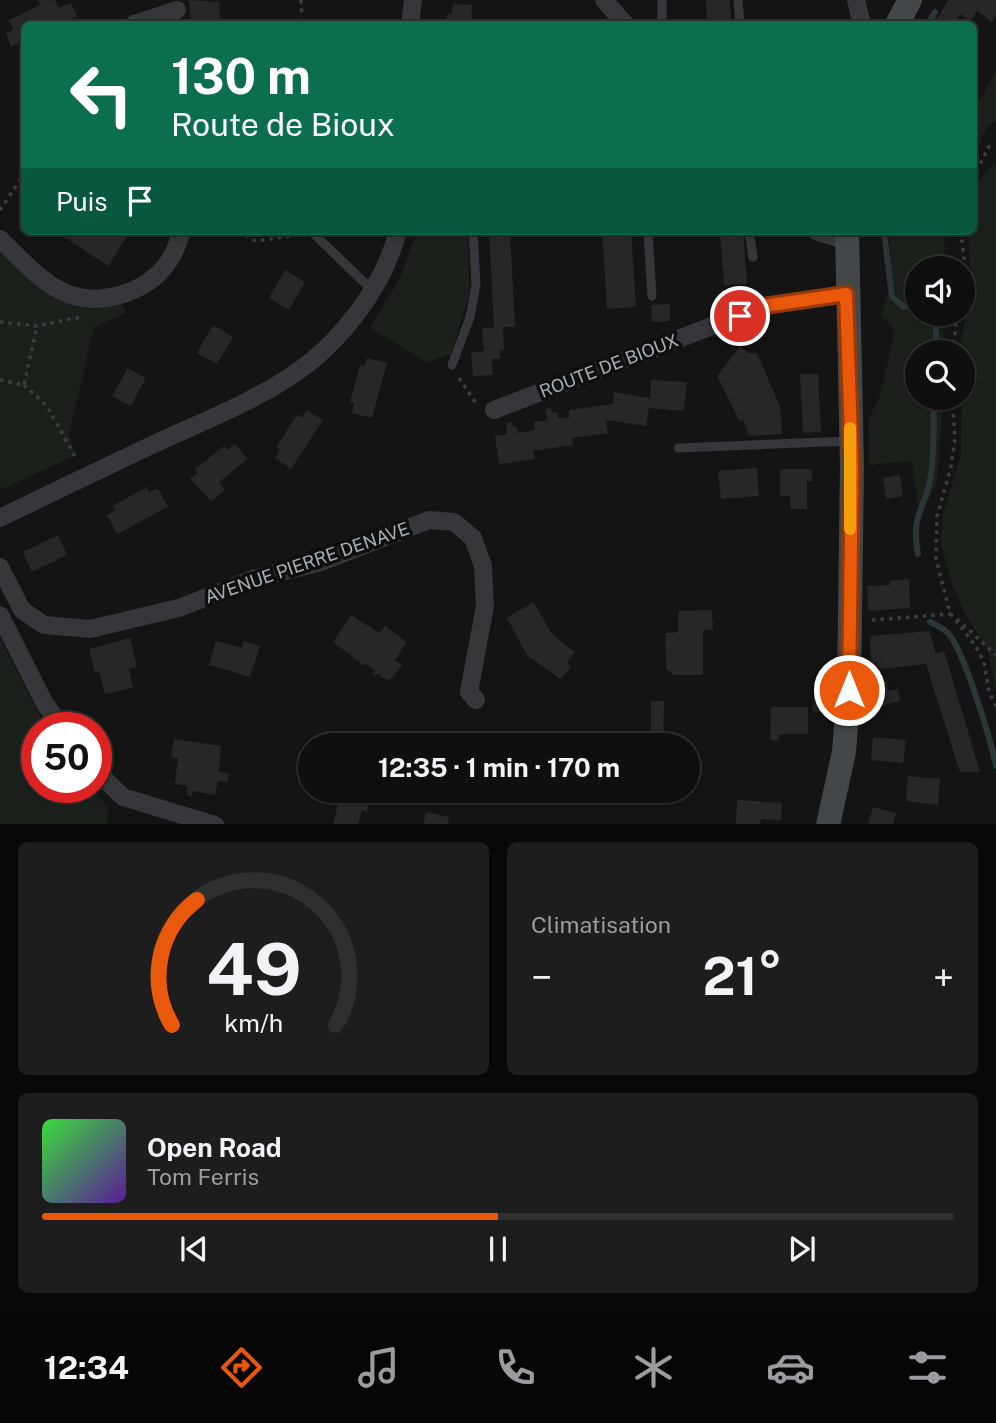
<!DOCTYPE html>
<html lang="fr">
<head>
<meta charset="utf-8">
<style>
	:root { --surface:#0f0f10; --page:#1d1d1e; --text:#f1f3f6; --muted:#9b9c9f; --line:#2f2f30; --accent:#ea580c }
	body { margin:0; font-family:"Public Sans",sans-serif; background:var(--page); color:var(--text); height:100vh; display:flex; flex-direction:column; font-size:26px; white-space:nowrap }
	* { box-sizing:border-box; margin:0 }
	p { font-size:23px; color:var(--muted) }
	.icon { flex:none; width:38px; height:38px; fill:none; stroke:currentColor; stroke-width:2; stroke-linecap:round; stroke-linejoin:round }
	.map { position:relative; height:824px; overflow:hidden }
	.sheet { display:flex; flex-direction:column; gap:18px; padding:18px; background:#080809; flex:1 }
	.sheet>* { flex:none }
	.banner { position:absolute; left:21px; top:21px; width:956px; height:214px; border-radius:10px; box-shadow:0 2px 5px #0004,0 0 0 2px var(--line); background:#0b6e4f; color:#fff; overflow:hidden }
	.tools { position:absolute; left:905px; top:256px; display:grid; gap:14px }
	.tools a { display:grid; place-items:center; width:70px; height:70px; border-radius:50%; background:var(--surface); box-shadow:0 2px 5px #0004,0 0 0 2px var(--line); font-size:35px }
	.speed { position:absolute; left:21px; top:712px; display:flex; gap:14px; font-size:35px; font-weight:700; text-align:center }
	.speed>* { display:grid; place-content:center; width:91px; height:91px; border-radius:50%; background:var(--surface); box-shadow:0 2px 5px #0004,0 0 0 2px var(--line); line-height:1 }
	.speed .limit { border:10px solid #d22; background:#fff; color:#111 }
	.pin { position:absolute; display:grid; place-items:center; width:60px; height:60px; color:#fff; margin:-30px; border:4px solid #fff; border-radius:50%; box-shadow:0 2px 7px #0007 }
	.me { position:absolute; width:77px; margin:-38px; rotate:0deg; stroke-linejoin:round; filter:drop-shadow(0 0 5px #0008) }
	.turn { display:flex; align-items:center; gap:24px; height:147px; padding:0 35px; font-size:32px }
	.turn .icon { width:91px; height:91px; stroke-width:2.5 }
	.turn b { display:block; font-size:49px; line-height:60px }
	.then { display:flex; align-items:center; height:66px; padding:0 35px; background:#0003; gap:14px; font-size:26px }
	.big { font-size:52px; font-weight:700; line-height:1.1 }
	.sheet .widget { flex:1; display:flex; flex-direction:column; justify-content:center; gap:10px; min-width:0; padding:0 24px; border-radius:10px; background:var(--page) }
	.sheet .dial { align-items:center; gap:0 }
	.dial svg { height:182px; overflow:visible; fill:none; stroke:var(--line); stroke-width:7; stroke-linecap:round; text-anchor:middle }
	.dial text { fill:var(--text); stroke:none }
	.song { display:flex; align-items:center; gap:21px }
	.cover { width:84px; height:84px; border-radius:10px; background:linear-gradient(135deg,hsl(120 70% 55%),hsl(270 70% 35%)) }
	.played { height:7px; border-radius:4px; background:linear-gradient(90deg,var(--accent) 50%,var(--line) 50%) }
	.keys { display:flex; justify-content:space-around; direction:ltr }
	.heat { display:flex; justify-content:space-between; align-items:center; font-size:38px; direction:ltr }
	.sheet .tiles { flex:1; display:grid; gap:18px; grid-template-columns:1fr 1fr }
	.widget:last-child { grid-column:span 2 }
	.trip { position:absolute; left:298px; top:733px; width:402px; height:70px; border-radius:35px; background:var(--surface); box-shadow:0 2px 5px #0004,0 0 0 2px var(--line); font-weight:700; line-height:70px; text-align:center }
	.menu { display:flex; height:112px; justify-content:space-around; align-items:center; background:#060606; color:var(--muted) }
	.menu .icon { width:49px; height:49px }
	.menu .current { color:var(--accent) }
	.menu b { font-size:32px; color:var(--text) }
	.map>svg:first-child { display:block }
	.green { fill:#1b201a }
	.lines { fill:none; stroke-linecap:round; stroke-linejoin:round }
	.stream { stroke:#2b3638; stroke-width:6 }
	.building { fill:#272729 }
	.path { stroke:#3b3e41; stroke-width:3.5; stroke-dasharray:3.5 5; stroke-linecap:butt }
	.lane { stroke:#35373a; stroke-width:9 }
	.street { stroke:#35373a; stroke-width:18 }
	.secondary { stroke:#43474a; stroke-width:24 }
	.route-casing { stroke:#983908; stroke-width:18 }
	.route { stroke:#ea580c; stroke-width:12 }
	.slow { stroke:#f59e0b; stroke-width:12 }
	.labels { text-anchor:middle; stroke-width:7; stroke-linejoin:round; paint-order:stroke }
	.street-label { font-size:18px; fill:#a6afb5; stroke:#0f0f10 }
</style>
</head>
<body>
<div class="map">
<svg width="996" height="825" viewBox="0 0 996 825">
	<rect width="100%" height="100%" fill="#141415"/>
	<path class="green" d="M996,70V121L987,126L973,162V114Z
		M996,161V690L987,649L966,616L951,581L941,543L943,514L961,455L962,352H959L972,283L968,238V231H973C973,194 970,189 996,161Z
		M417,231H467L470,292L451,354L427,362L370,328L400,278Z
		M945,231L944,268H917V313H941L943,321L944,352H917V397H943L937,482L920,516L912,461L869,465L868,421L881,393L895,329L881,316L892,281L889,232Z
		M0,248L77,305L121,304L126,313L94,327L69,435L76,455L0,490Z
		M0,639L46,728H37V788H92L108,808L106,824H0Z"/>
	<g class="lines">
		<path class="stream" d="M928,24L935,12
			M884,231L892,297L903,306L917,309
			M933,313L936,317V352
			M918,554C911,513 923,515 930,480C935,454 933,424 934,397
			M930,622C936,625 943,628 948,633C965,653 990,738 996,766"/>
	</g>
	<path class="building" d="M38,0H55L59,8L71,3L77,16L59,24H24V41L11,47L6,33L13,30L9,20L40,5Z
		M189,0L219,2L220,21L191,23Z
		M706,0H730L731,24H707Z
		M948,0H996V16L992,22L977,11L970,21L960,14L956,20L964,24H934Z
		M453,4L472,5L471,24H446L447,14H452Z
		M55,231H115L126,238L108,266Z
		M489,231H510L515,327H503L504,350H500V359H492L493,375L473,376L471,352L484,351L482,328H494Z
		M602,231H631L636,307L607,309Z
		M720,231H743L747,284L724,285Z
		M285,270L305,282L289,310L269,298Z
		M670,304V321L652,322L651,305Z
		M213,325L233,337L217,364L197,353Z
		M740,346L749,353H757L780,407L782,434L749,436L743,420L740,422L717,376Z
		M367,358L387,363L372,418L352,413L354,403L350,402L360,365L364,366Z
		M128,368L146,378L131,406L112,396Z
		M800,374H818L821,432L803,433Z
		M651,380L687,382L684,411L649,408L646,426L606,420L608,433L572,438L573,445L533,451L535,459L499,464L495,436L507,434L506,423L512,422L513,427L517,426L518,433L535,430L534,422L547,420L545,409L551,408L552,413L557,412L558,418L569,417V410L613,404L614,392L650,398Z
		M307,410L323,420L291,469L275,458L280,449L276,447L297,415L302,418Z
		M235,444L248,459L219,482L225,490L211,501L190,479L197,473L195,469L224,446L227,450Z
		M757,468L759,496L721,499L718,471Z
		M780,469H812V481H807V509H790V496H780Z
		M900,475L903,496L886,499L883,478Z
		M147,487L149,492L158,488L168,507L117,534L107,515L115,511L112,506Z
		M58,535L67,555L32,572L23,552Z
		M909,579L910,608L868,611L867,586L890,585V581Z
		M533,602L553,635L575,652L567,663L571,667L560,679L527,655L507,618Z
		M712,610L713,630H703V675H673L666,668L665,633L678,632V611Z
		M351,615L379,633L385,626L407,642L395,660L402,665L390,680L380,677L381,675L378,673L375,676L372,674L375,670L366,664L365,666L333,642Z
		M929,631L936,654L944,651L980,772H960L926,664L871,670L870,636Z
		M130,638L137,667L129,669L133,688L105,694L99,672L95,673L89,649Z
		M216,641L242,648L244,641L260,646L250,677L209,665Z
		M887,681L888,691L898,689L900,701L869,709L870,682Z
		M814,697L834,700L833,714L812,711Z
		M651,701H664L663,743H681V746H651Z
		M771,707H808V734H779V741L770,740Z
		M873,737L906,740L903,763L871,760Z
		M174,739L221,746L219,772L229,773L227,782L218,781L215,795L193,791L192,796L187,795V786L175,784L178,758L171,757Z
		M908,776L940,779L938,805L906,801Z
		M341,791H372L367,812L362,810L358,825H333Z
		M737,800L782,803L781,820L761,819L760,825H736Z
		M873,807L896,813L893,825H868Z
		M426,812L449,817L448,825H423Z"/>
	<g class="lines">
		<path class="path" d="M301,0L302,17
			M973,179L991,142
			M0,210L24,174
			M238,231L256,241L299,235
			M961,231L964,259L962,284
			M0,322L37,326L81,317
			M953,352L957,313
			M459,378L476,403
			M0,380L24,385L37,326
			M24,385L47,406L77,460
			M952,397L955,438L951,467L937,516L936,559L950,613L975,645L984,662L989,692L996,706
			M957,619L996,655
			M872,620L951,614"/>
		<path class="lane" d="M662,0V24
			M738,0L740,24
			M311,231L372,290
			M648,231L652,296
			M749,231L753,257
			M452,365L470,317L476,285L473,231
			M678,448L851,441"/>
		<path class="street" d="M604,0L625,24
			M856,0L862,24
			M134,24L177,10
			M410,24L413,0
			M816,231L846,241
			M0,239C20,258 42,284 68,294C101,306 145,293 166,265C174,255 178,243 182,231
			M494,410L764,306L846,294
			M0,518C51,493 103,468 154,444C199,423 246,405 288,378C338,346 383,289 398,231
			M0,567L22,610L44,625L90,629L179,608L252,579L318,563L429,520L454,522L473,538L483,566L485,606L469,692L476,700
			M0,615L45,704L63,728
			M96,771L123,797L215,825"/>
		<path class="secondary" d="M897,24L910,0
			M828,825L844,752L849,690L852,466L847,231"/>
	</g>
	<g class="lines">
		<defs>
			<path id="route" d="M740,316L764,306L846,294L852,466L849,690"/>
		</defs>
		<use href="#route" class="route-casing"/>
		<use href="#route" class="route"/>
		<path class="slow" d="M850,529V428"/>
	</g>
	<g class="labels">
		<g class="street-label">
			<text transform="translate(609 366) rotate(-21)" y="6">ROUTE DE BIOUX</text>
			<text transform="translate(307 563) rotate(-19)" y="6">AVENUE PIERRE DENAVE</text>
		</g>
	</g>
</svg>
<div class="tools">
<a><svg class="icon" aria-label="sound" viewBox="0 0 24 24"><path d="M4 9h4l5-4v14l-5-4H4zM17 9q2 3 0 6"/></svg></a>
<a><svg class="icon" aria-label="search" viewBox="0 0 24 24"><circle cx="10" cy="10" r="6"/><path d="M15 15l6 6"/></svg></a>
</div>
<div class="speed"><div class="limit">50</div></div>
<div class="pin" style="left:740px;top:316px;background:#d93025"><svg class="icon" aria-label="arrive" viewBox="0 0 24 24"><path d="M6 21V4h12l-3 4 3 4H6"/></svg></div>
<svg class="me" style="left:849px;top:690px" viewBox="-20 -20 40 40"><circle r="17" fill="#ea580c" stroke="#fff" stroke-width="3"/><path d="M0-11L8 9 0 5-8 9z" fill="#fff"/></svg>
<div class="trip">12:35 · 1 min · 170 m</div>
<div class="banner">
<div class="turn"><svg class="icon" aria-label="left" viewBox="0 0 24 24"><path d="M17 20v-9H6M10 6l-5 5 5 5"/></svg><div><b>130 m</b>Route de Bioux</div></div>
<div class="then">Puis<svg class="icon" aria-label="arrive" viewBox="0 0 24 24"><path d="M6 21V4h12l-3 4 3 4H6"/></svg></div>
</div>
</div>
<section class="sheet">
<div class="tiles">
<div class="widget dial"><svg viewBox="0 0 100 80">
<path d="M14 69A42 42 0 1 1 86 69"/>
<path d="M14 69A42 42 0 0 1 25 14" stroke="#ea580c"/>
<text x="50" y="56" font-size="32" font-weight="700">49</text>
<text x="50" y="72" font-size="11">km/h</text>
</svg></div>
<div class="widget"><p>Climatisation</p>
<div class="heat"><a>−</a><b class="big">21°</b><a>+</a></div>
</div>
<div class="widget">
<div class="song"><i class="cover"></i><div><b>Open Road</b><p>Tom Ferris</p></div></div>
<div class="played"></div>
<div class="keys"><svg class="icon" aria-label="previous" viewBox="0 0 24 24"><path d="M18 5L8 12l10 7zM5 5v14"/></svg><svg class="icon" aria-label="pause" viewBox="0 0 24 24"><path d="M8 5v14M16 5v14"/></svg><svg class="icon" aria-label="next" viewBox="0 0 24 24"><path d="M6 5l10 7-10 7zM19 5v14"/></svg></div>
</div>
</div>
</section>
<nav class="menu">
<b>12:34</b>
<svg class="icon current" aria-label="directions" viewBox="0 0 24 24"><path d="M12 3l9 9-9 9-9-9zM9 14v-3h6M13 9l2 2-2 2"/></svg>
<svg class="icon" aria-label="music" viewBox="0 0 24 24"><path d="M9 18V5l10-2v13"/><circle cx="6" cy="18" r="3"/><circle cx="16" cy="16" r="3"/></svg>
<svg class="icon" aria-label="phone" viewBox="0 0 24 24"><path d="M5 4h4l2 5-3 2q2 4 5 5l2-3 5 2v4C11 20 4 13 5 4z"/></svg>
<svg class="icon" aria-label="climate" viewBox="0 0 24 24"><path d="M12 3v18M4 7l16 10M4 17L20 7"/></svg>
<svg class="icon" aria-label="car" viewBox="0 0 24 24"><path d="M5 17H2v-5l4-1 3-4h7l3 4 3 1v5h-3M9 17h6M6 11h13"/><circle cx="7" cy="17" r="2"/><circle cx="17" cy="17" r="2"/></svg>
<svg class="icon" aria-label="filters" viewBox="0 0 24 24"><path d="M4 7h16M4 17h16"/><circle cx="9" cy="7" r="2"/><circle cx="15" cy="17" r="2"/></svg>
</nav>
</body>
</html>
